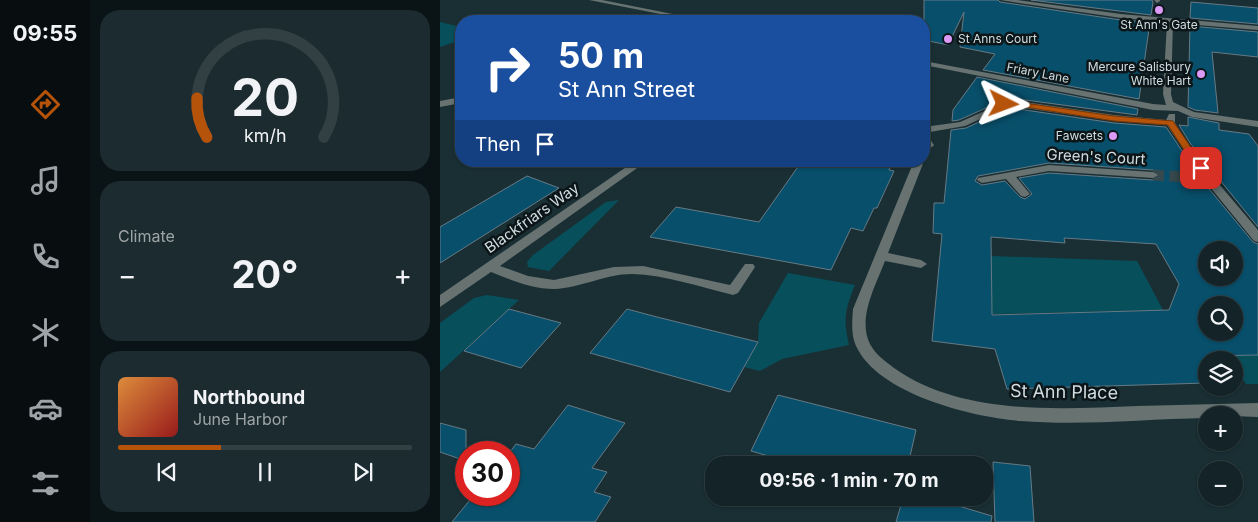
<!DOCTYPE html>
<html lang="en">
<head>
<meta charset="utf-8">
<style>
	:root { --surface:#132327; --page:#1c2b2f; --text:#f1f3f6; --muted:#9da4a7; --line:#324044; --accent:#b45309 }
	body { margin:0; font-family:Inter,sans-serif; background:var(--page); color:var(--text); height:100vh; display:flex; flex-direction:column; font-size:19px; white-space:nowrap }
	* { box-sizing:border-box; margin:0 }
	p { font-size:16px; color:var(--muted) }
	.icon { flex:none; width:28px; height:28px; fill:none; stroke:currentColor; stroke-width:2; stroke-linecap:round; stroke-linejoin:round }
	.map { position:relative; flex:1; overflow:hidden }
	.panel { display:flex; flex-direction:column; gap:10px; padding:10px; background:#0a1315; width:350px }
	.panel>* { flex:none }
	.guide { position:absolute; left:15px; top:15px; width:475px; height:152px; border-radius:20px; box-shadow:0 1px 4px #0004,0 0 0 1px var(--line); background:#1a4fa0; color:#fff; overflow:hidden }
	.buttons { position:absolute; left:758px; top:241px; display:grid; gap:10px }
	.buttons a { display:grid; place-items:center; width:45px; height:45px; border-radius:50%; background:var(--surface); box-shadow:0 1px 4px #0004,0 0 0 1px var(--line); font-size:25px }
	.speed { position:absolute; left:15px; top:441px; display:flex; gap:10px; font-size:25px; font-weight:700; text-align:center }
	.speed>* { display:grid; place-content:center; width:65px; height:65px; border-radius:50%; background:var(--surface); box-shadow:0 1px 4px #0004,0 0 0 1px var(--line); line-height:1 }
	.speed .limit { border:8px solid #d22; background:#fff; color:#111 }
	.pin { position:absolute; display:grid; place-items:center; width:42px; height:42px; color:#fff; margin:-21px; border-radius:10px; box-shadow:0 2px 8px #0006 }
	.me { position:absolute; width:55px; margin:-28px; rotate:93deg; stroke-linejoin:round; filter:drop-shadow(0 0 4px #0008) }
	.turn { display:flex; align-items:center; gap:18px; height:105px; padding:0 20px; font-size:22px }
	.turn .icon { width:65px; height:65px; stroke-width:2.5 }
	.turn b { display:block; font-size:35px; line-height:42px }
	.then { display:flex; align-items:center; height:48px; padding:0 20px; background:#0003; gap:10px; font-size:19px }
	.big { font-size:38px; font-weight:700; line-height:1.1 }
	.panel .widget { flex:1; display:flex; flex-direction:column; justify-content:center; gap:8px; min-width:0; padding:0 18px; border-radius:20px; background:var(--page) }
	.panel .dial { align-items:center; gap:0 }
	.dial svg { height:130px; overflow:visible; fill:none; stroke:var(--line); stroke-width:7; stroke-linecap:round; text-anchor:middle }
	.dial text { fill:var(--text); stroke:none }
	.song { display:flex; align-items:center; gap:15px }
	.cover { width:60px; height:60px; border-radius:8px; background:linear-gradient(135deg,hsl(30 70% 55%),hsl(0 70% 35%)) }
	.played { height:5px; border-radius:2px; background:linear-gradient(90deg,var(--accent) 35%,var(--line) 35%) }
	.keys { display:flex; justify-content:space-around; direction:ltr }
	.heat { display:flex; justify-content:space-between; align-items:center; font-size:28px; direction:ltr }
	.trip { position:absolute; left:265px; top:456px; width:288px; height:50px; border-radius:20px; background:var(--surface); box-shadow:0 1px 4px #0004,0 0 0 1px var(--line); font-weight:700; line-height:50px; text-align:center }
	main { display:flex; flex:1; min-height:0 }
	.menu { display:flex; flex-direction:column; width:90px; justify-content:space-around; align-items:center; background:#080e10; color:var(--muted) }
	.menu .icon { width:35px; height:35px }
	.menu .active { color:var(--accent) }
	.menu b { font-size:22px; color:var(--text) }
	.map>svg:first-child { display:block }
	.green { fill:#07505b }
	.building { fill:#084f6b; stroke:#667a85; fill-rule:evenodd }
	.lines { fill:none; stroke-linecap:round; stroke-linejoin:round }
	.minor-tunnel { stroke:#35494e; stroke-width:11; stroke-dasharray:11 5.5; stroke-linecap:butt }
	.minor { fill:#677271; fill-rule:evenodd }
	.route { fill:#b45309; stroke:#753606 }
	.poi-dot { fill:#da9af6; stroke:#0c1517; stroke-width:2 }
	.labels { text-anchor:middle; stroke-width:5; stroke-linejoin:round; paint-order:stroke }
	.far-poi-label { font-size:12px; fill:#d1dee1; stroke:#0c1517; text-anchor:end }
	.far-street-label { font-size:12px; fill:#d1dee1; stroke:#0c1517 }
	.street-label { font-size:15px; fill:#d1dee1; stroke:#0c1517 }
	.near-street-label { font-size:18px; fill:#d1dee1; stroke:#0c1517 }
</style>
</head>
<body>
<main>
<nav class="menu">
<b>09:55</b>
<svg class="icon active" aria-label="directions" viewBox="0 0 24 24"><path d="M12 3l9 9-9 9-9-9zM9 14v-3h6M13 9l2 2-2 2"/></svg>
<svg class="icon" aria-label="music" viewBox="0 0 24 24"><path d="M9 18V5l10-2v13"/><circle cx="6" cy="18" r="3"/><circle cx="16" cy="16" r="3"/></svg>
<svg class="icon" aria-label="phone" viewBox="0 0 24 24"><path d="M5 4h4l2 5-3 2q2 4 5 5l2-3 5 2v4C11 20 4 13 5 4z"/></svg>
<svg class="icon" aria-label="climate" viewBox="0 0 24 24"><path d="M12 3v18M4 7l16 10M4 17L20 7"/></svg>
<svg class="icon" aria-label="car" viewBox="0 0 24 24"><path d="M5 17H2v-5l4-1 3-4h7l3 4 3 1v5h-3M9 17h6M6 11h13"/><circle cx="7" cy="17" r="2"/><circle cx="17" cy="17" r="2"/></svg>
<svg class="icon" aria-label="filters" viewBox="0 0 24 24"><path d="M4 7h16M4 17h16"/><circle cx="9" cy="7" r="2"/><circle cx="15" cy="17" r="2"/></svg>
</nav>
<section class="panel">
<div class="widget dial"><svg viewBox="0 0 100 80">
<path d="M14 69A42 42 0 1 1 86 69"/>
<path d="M14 69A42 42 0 0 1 8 45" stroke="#b45309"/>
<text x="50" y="56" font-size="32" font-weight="700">20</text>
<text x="50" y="72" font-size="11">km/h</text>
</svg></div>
<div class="widget"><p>Climate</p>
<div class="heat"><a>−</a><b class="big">20°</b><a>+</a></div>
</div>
<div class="widget">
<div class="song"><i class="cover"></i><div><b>Northbound</b><p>June Harbor</p></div></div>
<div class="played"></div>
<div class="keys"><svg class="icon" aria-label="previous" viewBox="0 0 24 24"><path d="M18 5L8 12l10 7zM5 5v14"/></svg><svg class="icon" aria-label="pause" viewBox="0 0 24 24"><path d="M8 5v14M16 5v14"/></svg><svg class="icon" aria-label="next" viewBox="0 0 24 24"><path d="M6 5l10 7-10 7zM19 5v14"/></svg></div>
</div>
</section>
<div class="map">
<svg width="818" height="522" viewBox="0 0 818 522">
	<rect width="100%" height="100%" fill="#192f34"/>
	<path class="green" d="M0,22L21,27V40L0,47Z
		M179,200L109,271L88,267L87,262L93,255L166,202Z
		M551,256L697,261L723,310L552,314Z
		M348,273L415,285C405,310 403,318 409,345L342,359L320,371L304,367L318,342L319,323Z
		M47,295L79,300L0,372V323L34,298Z
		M818,355V384H806L794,366V360H790L787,356Z"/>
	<path class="building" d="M484,0H558L560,2L681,20L710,22L699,99L543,70L555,54L520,47L524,12L508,45L484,40Z
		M591,0H712L713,2L711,15Z
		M751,2L818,8V24L750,18Z
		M750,26L818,32V57L772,52L778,113L755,110L748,107Z
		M537,77L698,109L697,115L578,99L555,104L519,120L512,121L513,110Z
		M578,109L674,123L726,127L757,173L744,172L738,176L739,180L765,184L813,242L818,244V355L766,356V383L567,389L555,349L492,341L502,234L493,233L494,203H504L511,130L526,128L563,111ZM609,163L713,170L720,176L713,180L609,173L579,178L592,194L585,199L580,197L565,181L542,185L535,181L538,176ZM551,237L625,243L624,238L716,244L739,284L729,310L552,315ZM766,250H794V278H766ZM766,305H794V332H766Z
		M748,117L779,123V130L809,134L818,146V227L750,143L739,125L748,126Z
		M362,161H453L449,170L454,171L437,208H434L423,231L411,228L391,270L210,237L236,207L319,222Z
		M87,176L119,188L0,263V227Z
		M69,309L121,323L81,368L24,351Z
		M187,309L217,317L318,342L290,392L150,353Z
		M338,395L476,430L468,465H360L311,451Z
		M128,405L185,423L152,468L167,472L154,492L171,497L155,522H12L34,495H69V453L76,444L94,449Z
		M0,423L26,430V461L0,452Z
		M553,462L590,466L594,522H555Z
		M463,498H492L552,516L551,522H456Z"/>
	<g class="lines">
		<path class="minor-tunnel" d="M713,175L745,177"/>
		<path class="minor" d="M149,0H162L268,21H256Z
			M560,0H577L681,14L818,26V30L733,23L731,94L733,102L754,112L818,121V127L752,117L738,111L713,110L484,65V61L713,104L726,105L723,94L727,22L681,18Z
			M714,0H720V1L717,3Z
			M21,97V103L0,107V101Z
			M578,101L674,115L726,120L729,114H735V123L748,144L773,177L818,230V242L814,241L766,182L741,179L740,177L745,174L761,175L727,125L674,121L578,107L562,109L525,126L484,133V127L520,122L556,106Z
			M484,134L487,135L494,145L492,147L489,148L484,145Z
			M195,161H207L60,266L88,276L114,280L174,267L203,266L290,285L305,264H313L315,267L298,293L293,295C260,287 226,275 192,274C165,274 141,288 114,289C92,289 71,280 51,272L0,307V295Z
			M474,161H484L448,253L481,260L487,264L481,268L445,261C436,285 417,318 430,344C435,354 445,361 454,368C522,416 618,409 697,406C737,405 778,404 818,403V417L766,415V418C705,419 642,426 580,421C532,417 438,394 416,346C411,335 412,322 413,309Z
			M609,165L713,172L718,175L713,178L609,171L576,177L590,194L585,197L581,196L566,179L542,183L537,180L538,178Z"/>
	</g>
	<path class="route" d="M578,102L674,116L733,121L765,168L764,170H757L728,125L674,121L578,106L564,107L560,104L564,102Z"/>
	<g class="poi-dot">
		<circle cx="719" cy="10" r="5"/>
		<circle cx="508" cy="39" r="5"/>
		<circle cx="761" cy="74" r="5"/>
		<circle cx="673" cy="136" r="5"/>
	</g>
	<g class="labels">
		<g class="far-poi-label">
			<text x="719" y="29" text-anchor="middle">St Ann's Gate</text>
			<text x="518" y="43" text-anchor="start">St Anns Court</text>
			<text x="751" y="71">Mercure Salisbury<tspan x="751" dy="14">White Hart</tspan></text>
			<text x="663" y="140">Fawcets</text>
		</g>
		<g class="far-street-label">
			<text transform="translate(598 73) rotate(11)" y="4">Friary Lane</text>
		</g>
		<g class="street-label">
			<text transform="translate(656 157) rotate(3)" y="5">Green's Court</text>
			<text transform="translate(92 218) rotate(-35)" y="5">Blackfriars Way</text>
		</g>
		<g class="near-street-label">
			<text transform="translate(624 392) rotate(1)" y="6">St Ann Place</text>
		</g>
	</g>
</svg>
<div class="buttons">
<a><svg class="icon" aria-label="sound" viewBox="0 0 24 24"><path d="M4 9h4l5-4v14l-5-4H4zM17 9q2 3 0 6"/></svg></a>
<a><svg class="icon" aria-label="search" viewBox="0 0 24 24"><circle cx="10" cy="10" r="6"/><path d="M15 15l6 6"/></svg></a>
<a><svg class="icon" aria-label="layers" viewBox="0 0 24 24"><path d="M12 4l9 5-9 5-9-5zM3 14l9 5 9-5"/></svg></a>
<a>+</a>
<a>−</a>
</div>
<div class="speed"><div class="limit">30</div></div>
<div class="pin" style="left:761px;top:168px;background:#d93025"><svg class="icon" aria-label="arrive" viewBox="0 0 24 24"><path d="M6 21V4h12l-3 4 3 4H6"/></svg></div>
<svg class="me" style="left:564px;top:104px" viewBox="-20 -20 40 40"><path d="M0-17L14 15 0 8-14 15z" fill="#b45309" stroke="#fff" stroke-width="4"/></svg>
<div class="trip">09:56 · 1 min · 70 m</div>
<div class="guide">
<div class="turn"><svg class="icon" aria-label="right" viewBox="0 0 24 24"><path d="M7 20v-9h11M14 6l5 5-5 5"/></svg><div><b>50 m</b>St Ann Street</div></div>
<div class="then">Then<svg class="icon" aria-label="arrive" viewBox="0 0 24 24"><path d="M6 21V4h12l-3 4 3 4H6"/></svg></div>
</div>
</div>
</main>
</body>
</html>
